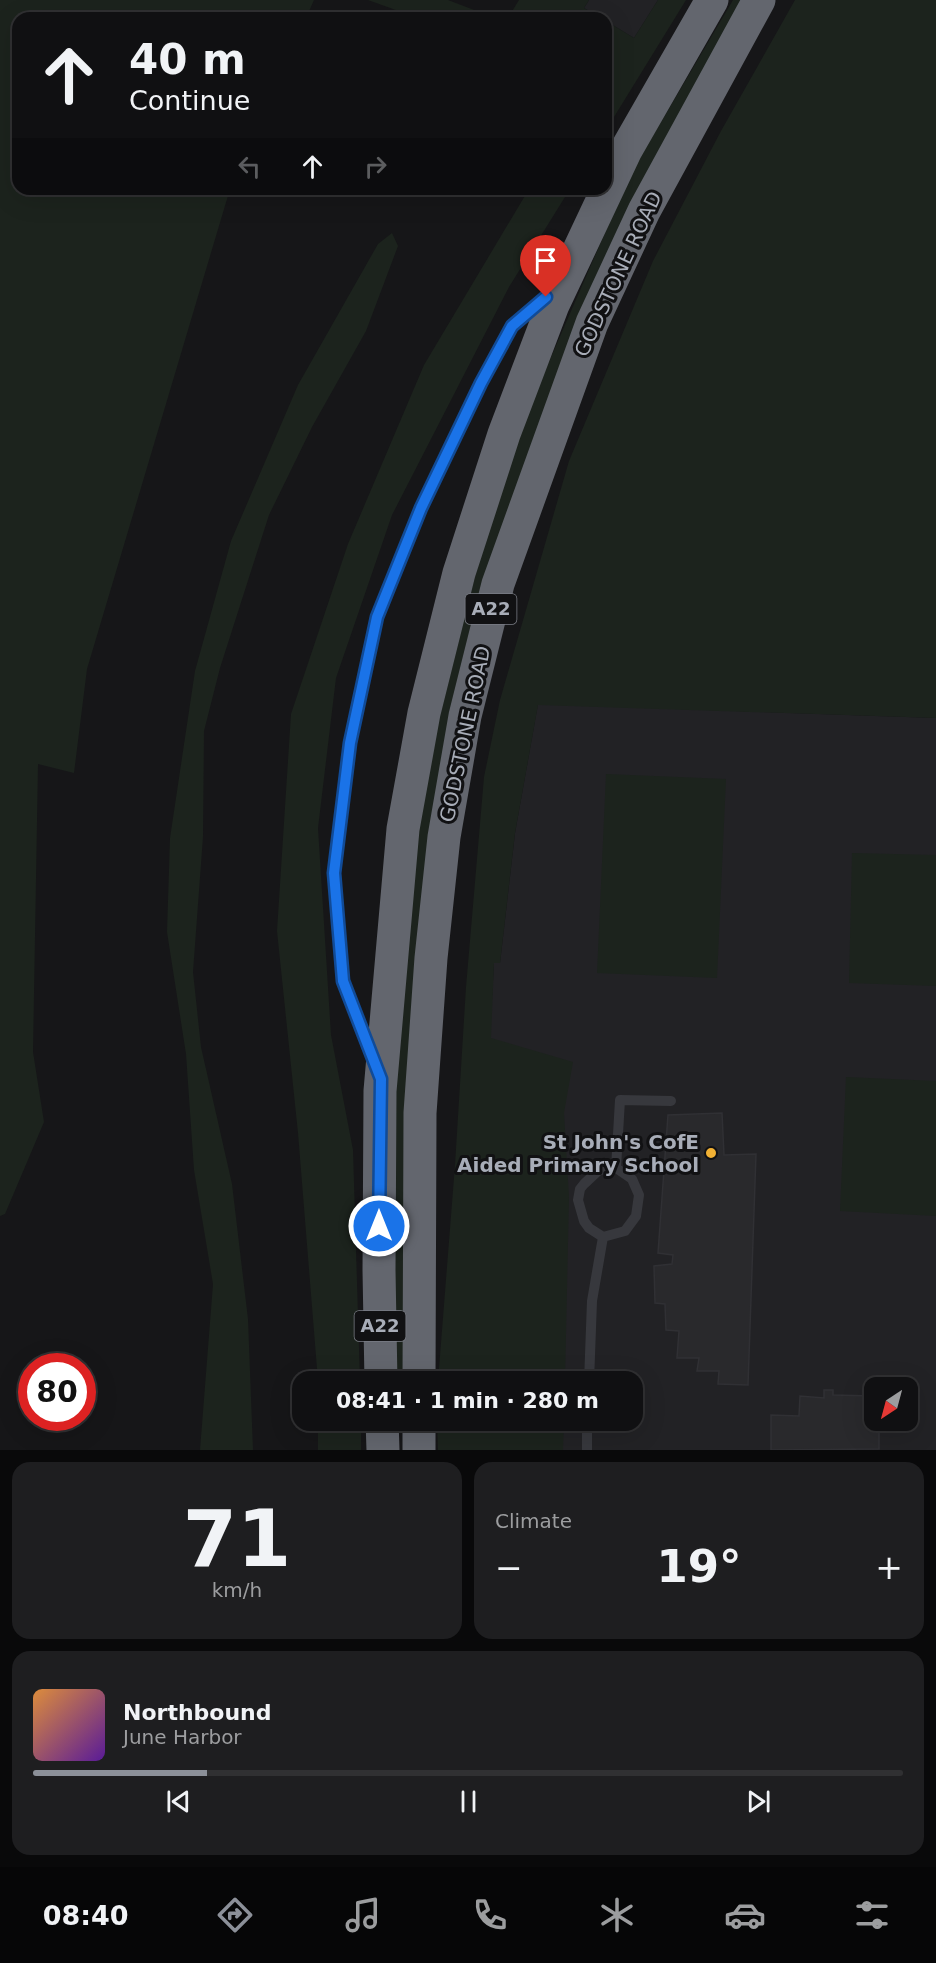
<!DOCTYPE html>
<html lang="en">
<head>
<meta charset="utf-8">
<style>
	:root { --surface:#101012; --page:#1e1e20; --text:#f1f3f6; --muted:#9c9d9f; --line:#303032; --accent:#8c9099 }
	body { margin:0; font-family:"DejaVu Sans",sans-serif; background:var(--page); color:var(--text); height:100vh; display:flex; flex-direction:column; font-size:22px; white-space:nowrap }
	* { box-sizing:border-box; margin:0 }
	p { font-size:20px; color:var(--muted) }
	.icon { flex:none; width:33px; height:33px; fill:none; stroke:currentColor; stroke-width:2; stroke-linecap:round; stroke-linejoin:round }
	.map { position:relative; height:1450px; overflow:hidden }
	.details { display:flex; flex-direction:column; gap:12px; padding:12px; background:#09090a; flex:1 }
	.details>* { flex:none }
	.guide { position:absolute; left:12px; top:12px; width:600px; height:183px; border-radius:18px; box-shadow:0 6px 24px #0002,0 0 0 2px var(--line); background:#101012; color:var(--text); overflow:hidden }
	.needle { width:39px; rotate:216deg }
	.controls { position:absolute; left:864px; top:1377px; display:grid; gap:12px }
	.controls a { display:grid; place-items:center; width:54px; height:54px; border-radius:12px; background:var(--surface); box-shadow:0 6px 24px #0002,0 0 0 2px var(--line); font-size:30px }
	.speed { position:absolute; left:18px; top:1353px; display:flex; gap:12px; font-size:30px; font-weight:700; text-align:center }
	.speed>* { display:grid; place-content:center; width:78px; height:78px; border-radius:50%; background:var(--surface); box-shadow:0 6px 24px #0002,0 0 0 2px var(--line); line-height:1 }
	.speed .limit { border:9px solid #d22; background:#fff; color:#111 }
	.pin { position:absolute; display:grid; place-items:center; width:51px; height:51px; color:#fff; margin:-62px -26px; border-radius:50% 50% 50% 0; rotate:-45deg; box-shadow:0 0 6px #0007 }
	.pin .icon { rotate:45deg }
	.me { position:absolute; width:66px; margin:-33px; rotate:0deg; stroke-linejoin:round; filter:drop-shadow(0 0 4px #0008) }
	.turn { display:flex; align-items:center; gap:21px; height:126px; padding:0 18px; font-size:27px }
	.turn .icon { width:78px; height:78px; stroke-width:2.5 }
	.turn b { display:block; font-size:42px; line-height:51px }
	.lanes { display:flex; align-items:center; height:57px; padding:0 18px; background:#0003; justify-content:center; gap:30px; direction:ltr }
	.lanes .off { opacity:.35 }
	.big { font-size:45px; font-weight:600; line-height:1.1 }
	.details .card { flex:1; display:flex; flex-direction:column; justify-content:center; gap:9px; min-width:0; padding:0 21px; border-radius:18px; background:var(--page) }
	.details .dial { align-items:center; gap:0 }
	.dial b { font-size:78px; line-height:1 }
	.song { display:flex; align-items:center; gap:18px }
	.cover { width:72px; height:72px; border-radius:9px; background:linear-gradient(135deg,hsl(30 70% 55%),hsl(270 70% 35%)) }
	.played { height:6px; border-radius:3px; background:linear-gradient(90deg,var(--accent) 20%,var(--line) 20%) }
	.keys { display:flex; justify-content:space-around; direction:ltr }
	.heat { display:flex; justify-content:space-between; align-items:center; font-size:33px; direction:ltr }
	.details .tiles { flex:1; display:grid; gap:12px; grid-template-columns:1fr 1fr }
	.card:last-child { grid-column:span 2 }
	.trip { position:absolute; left:292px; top:1371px; width:351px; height:60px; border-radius:18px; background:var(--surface); box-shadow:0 6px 24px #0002,0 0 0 2px var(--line); font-weight:600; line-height:60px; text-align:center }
	.tabs { display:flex; height:96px; justify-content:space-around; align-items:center; background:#060607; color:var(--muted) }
	.tabs .icon { width:42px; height:42px }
	.tabs .selected { color:var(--accent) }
	.tabs b { font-size:27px; color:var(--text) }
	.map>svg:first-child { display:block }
	.built { fill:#222225; fill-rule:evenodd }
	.green { fill:#1c231d }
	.building { fill:#29292c; stroke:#303034; stroke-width:1.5 }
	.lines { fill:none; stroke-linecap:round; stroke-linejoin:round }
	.lane { stroke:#37383d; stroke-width:10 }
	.highway { stroke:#63666e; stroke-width:33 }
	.route-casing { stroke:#114b97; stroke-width:15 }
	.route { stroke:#1a73e8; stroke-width:10 }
	.poi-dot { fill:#f2b134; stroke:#111113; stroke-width:2 }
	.labels { text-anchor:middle; stroke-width:6; stroke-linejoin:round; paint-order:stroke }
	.shield { fill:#111113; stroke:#7b7e86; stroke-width:1.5 }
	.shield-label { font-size:18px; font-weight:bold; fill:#a8adb8 }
	.street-label { font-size:20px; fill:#a8adb8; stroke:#111113 }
	.poi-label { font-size:20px; font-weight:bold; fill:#a8adb8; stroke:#111113; text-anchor:end }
</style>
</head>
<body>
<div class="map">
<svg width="936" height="1450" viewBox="0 0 936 1450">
	<rect width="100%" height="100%" fill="#161618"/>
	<path class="built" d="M589,0H658L634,38L606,21V18H601L584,8Z
		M538,704L936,718V1450H487L483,1421L633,1420V1382H478L473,1343L494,963H500L515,833ZM874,1388H908V1420H874Z"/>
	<path class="green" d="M0,0H314L306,18H18V189H230L87,669L74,773L38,764L33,1052L44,1122L5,1214L0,1216Z
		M368,0H448L495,18H418Z
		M519,0H589L584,8L601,18H508Z
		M658,0H686L606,130V21L634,38Z
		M733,0H747L655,164L448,725L409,1381L394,1382L390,1250L400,963L435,714L515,440L631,173Z
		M795,0H936V718L538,705L515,833L500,963H494L491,1038L573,1062L564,1113L569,1197L565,1381H438L455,1165L466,987L484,777L500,700L569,461L653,261L721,131Z
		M529,189H570L509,287L392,515L336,678L318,828L331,1035L353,1150L360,1381H318L298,1133L277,931L291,714L348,544L424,365Z
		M392,233L398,246L366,331L312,427L269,515L220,668L204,731L203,837L193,972L201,1047L232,1184L248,1319L253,1450H200L213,1284L194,1170L186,1054L167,932L170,838L195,671L231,541L298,385L378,244Z
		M606,774L726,779L717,978L597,973Z
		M852,853L936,855V986L849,983Z
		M846,1077L936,1081V1216L840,1211Z
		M318,1421H361V1450H318Z
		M437,1421H564L563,1450H438Z"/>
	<path class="building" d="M722,1113L724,1155L756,1154L748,1385L718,1384L719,1371H697L699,1358H677L679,1331L666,1330L665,1304L655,1303L654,1266L672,1264L673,1255L658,1253L668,1115Z
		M824,1390H833V1395L874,1396V1420H879V1449L771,1450V1415L799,1416L800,1396L824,1398Z"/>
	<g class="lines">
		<path class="lane" d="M372,1056L343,981L334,873L350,743L377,617L421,508L481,383L512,326L544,298
			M616,1168L632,1179L639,1195L636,1216L625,1231L603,1237L589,1228L584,1221L578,1200L580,1189L584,1184L599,1170Z
			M616,1168L620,1100L671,1101
			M589,1382L592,1301L603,1237
			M587,1450V1420"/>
		<path class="highway" d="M381,1382L379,1270L380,1091L403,829L424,713L459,573L504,434L553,305L626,150L712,0
			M419,1382L420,1113L431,958L444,837L465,716L498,584L592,323L644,211L759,0
			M382,1420L383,1450
			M419,1420V1450"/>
	</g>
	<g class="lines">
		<defs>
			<path id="route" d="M379,1226L381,1079L343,981L334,873L350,743L377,617L421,508L481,383L512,326L546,297"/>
		</defs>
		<use href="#route" class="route-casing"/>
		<use href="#route" class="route"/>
	</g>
	<circle class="poi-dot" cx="711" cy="1153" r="6"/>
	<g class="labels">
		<g class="shield">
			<rect x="465.5" y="594" width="51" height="30" rx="4.5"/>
			<rect x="354.5" y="1311" width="51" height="30" rx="4.5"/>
		</g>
		<g class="shield-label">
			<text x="491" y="615">A22</text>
			<text x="380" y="1332">A22</text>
		</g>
		<g class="street-label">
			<text transform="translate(618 274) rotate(-65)" y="7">GODSTONE ROAD</text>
			<text transform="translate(465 734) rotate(-78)" y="7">GODSTONE ROAD</text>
		</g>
		<g class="poi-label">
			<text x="699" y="1149">St John's CofE<tspan x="699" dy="23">Aided Primary School</tspan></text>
		</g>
	</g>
</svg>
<div class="controls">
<a><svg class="needle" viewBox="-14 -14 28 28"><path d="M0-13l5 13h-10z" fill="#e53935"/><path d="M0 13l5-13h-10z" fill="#9c9d9f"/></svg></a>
</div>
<div class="speed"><div class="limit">80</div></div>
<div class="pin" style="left:546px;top:297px;background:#d93025"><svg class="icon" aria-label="arrive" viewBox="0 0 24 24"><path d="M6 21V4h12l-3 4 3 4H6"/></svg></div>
<svg class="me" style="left:379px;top:1226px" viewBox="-20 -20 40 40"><circle r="17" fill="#1a73e8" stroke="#fff" stroke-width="3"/><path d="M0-11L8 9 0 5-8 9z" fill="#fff"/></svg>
<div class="trip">08:41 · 1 min · 280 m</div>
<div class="guide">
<div class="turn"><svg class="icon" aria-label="ahead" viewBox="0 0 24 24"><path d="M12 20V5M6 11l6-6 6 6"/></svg><div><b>40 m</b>Continue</div></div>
<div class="lanes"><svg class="icon off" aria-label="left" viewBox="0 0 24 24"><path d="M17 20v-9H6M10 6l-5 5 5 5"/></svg><svg class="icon" aria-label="ahead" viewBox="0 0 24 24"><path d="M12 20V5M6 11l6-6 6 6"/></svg><svg class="icon off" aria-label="right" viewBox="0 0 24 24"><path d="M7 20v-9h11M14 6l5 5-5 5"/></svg></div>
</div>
</div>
<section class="details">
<div class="tiles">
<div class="card dial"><b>71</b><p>km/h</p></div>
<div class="card"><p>Climate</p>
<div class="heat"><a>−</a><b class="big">19°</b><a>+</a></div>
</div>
<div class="card">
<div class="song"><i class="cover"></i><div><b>Northbound</b><p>June Harbor</p></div></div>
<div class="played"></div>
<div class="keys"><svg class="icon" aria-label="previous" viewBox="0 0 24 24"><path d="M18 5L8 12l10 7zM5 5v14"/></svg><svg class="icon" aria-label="pause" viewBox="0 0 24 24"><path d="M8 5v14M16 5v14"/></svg><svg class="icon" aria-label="next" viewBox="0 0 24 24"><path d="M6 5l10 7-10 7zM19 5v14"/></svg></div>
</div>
</div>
</section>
<nav class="tabs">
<b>08:40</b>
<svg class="icon selected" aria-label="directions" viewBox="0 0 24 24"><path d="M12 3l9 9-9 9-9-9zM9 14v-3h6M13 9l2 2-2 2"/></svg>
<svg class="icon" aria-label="music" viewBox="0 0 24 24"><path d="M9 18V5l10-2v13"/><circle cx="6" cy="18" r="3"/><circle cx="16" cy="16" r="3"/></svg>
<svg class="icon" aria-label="phone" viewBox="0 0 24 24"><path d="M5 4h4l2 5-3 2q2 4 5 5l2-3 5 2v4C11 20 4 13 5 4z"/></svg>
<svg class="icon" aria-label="climate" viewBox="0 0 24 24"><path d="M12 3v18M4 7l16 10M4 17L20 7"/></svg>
<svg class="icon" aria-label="car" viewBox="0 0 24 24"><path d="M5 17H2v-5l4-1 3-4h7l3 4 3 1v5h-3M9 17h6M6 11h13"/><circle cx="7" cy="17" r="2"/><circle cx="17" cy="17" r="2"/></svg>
<svg class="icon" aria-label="filters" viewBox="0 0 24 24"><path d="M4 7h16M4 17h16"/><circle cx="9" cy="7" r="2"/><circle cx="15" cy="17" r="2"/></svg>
</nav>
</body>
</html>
